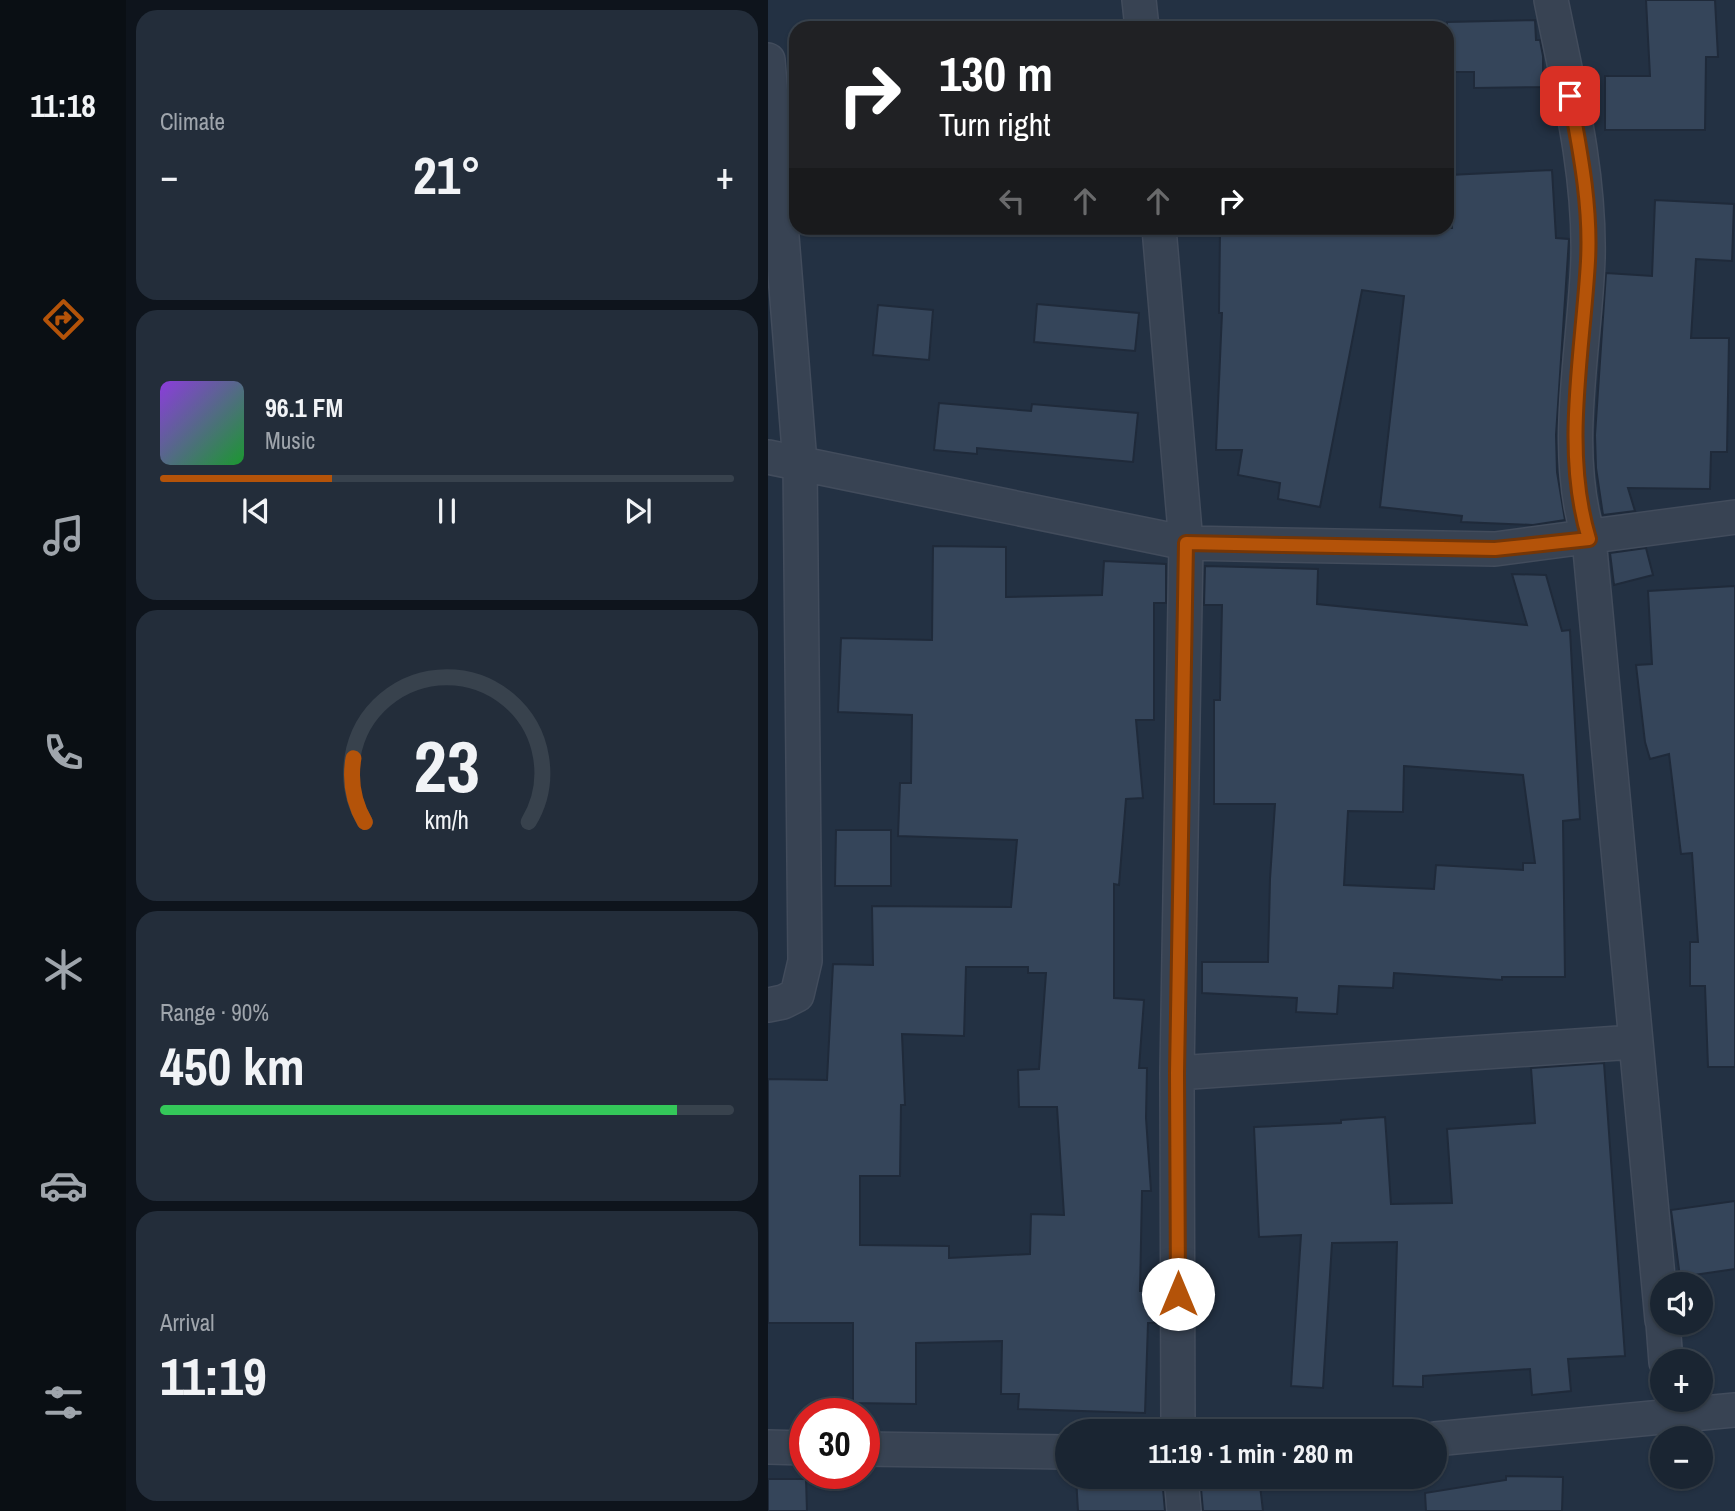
<!DOCTYPE html>
<html lang="en">
<head>
<meta charset="utf-8">
<style>
	:root { --surface:#1a2532; --page:#232d3a; --text:#f1f3f6; --muted:#9fa5ac; --line:#38424d; --accent:#b45309 }
	body { margin:0; font-family:"Archivo Narrow",sans-serif; background:var(--page); color:var(--text); height:100vh; display:flex; flex-direction:column; font-size:26px; white-space:nowrap }
	* { box-sizing:border-box; margin:0 }
	p { font-size:23px; color:var(--muted) }
	.icon { flex:none; width:38px; height:38px; fill:none; stroke:currentColor; stroke-width:2; stroke-linecap:round; stroke-linejoin:round }
	.map { position:relative; flex:1; overflow:hidden }
	.drawer { display:flex; flex-direction:column; gap:10px; padding:10px; background:#0e141c; width:642px }
	.drawer>* { flex:none }
	.hud { position:absolute; left:21px; top:21px; width:665px; height:214px; border-radius:21px; box-shadow:0 2px 5px #0004,0 0 0 2px var(--line); background:#202124; color:#fff; overflow:hidden }
	.buttons { position:absolute; left:882px; top:1272px; display:grid; gap:14px }
	.buttons a { display:grid; place-items:center; width:63px; height:63px; border-radius:50%; background:var(--surface); box-shadow:0 2px 5px #0004,0 0 0 2px var(--line); font-size:35px }
	.speed { position:absolute; left:21px; top:1398px; display:flex; gap:14px; font-size:35px; font-weight:700; text-align:center }
	.speed>* { display:grid; place-content:center; width:91px; height:91px; border-radius:50%; background:var(--surface); box-shadow:0 2px 5px #0004,0 0 0 2px var(--line); line-height:1 }
	.speed .limit { border:10px solid #d22; background:#fff; color:#111 }
	.pin { position:absolute; display:grid; place-items:center; width:60px; height:60px; color:#fff; margin:-30px; border-radius:14px; box-shadow:0 4px 10px #0006 }
	.me { position:absolute; width:77px; margin:-38px; rotate:0deg; stroke-linejoin:round; filter:drop-shadow(0 0 5px #0008) }
	.turn { display:flex; align-items:center; gap:24px; height:147px; padding:0 35px; font-size:32px }
	.turn .icon { width:91px; height:91px; stroke-width:2.5 }
	.turn b { display:block; font-size:49px; line-height:60px }
	.lanes { display:flex; align-items:center; height:66px; padding:0 35px; background:#0003; justify-content:center; gap:35px; direction:ltr }
	.lanes .off { opacity:.35 }
	.big { font-size:52px; font-weight:800; line-height:1.1 }
	.drawer .widget { flex:1; display:flex; flex-direction:column; justify-content:center; gap:10px; min-width:0; padding:0 24px; border-radius:21px; background:var(--page) }
	.drawer .dial { align-items:center; gap:0 }
	.dial svg { height:182px; overflow:visible; fill:none; stroke:var(--line); stroke-width:7; stroke-linecap:round; text-anchor:middle }
	.dial text { fill:var(--text); stroke:none }
	.song { display:flex; align-items:center; gap:21px }
	.cover { width:84px; height:84px; border-radius:10px; background:linear-gradient(135deg,hsl(270 70% 55%),hsl(130 70% 35%)) }
	.played { height:7px; border-radius:4px; background:linear-gradient(90deg,var(--accent) 30%,var(--line) 30%) }
	.keys { display:flex; justify-content:space-around; direction:ltr }
	.heat { display:flex; justify-content:space-between; align-items:center; font-size:38px; direction:ltr }
	.charge { height:10px; border-radius:5px; background:linear-gradient(90deg,#34c759 90%,var(--line) 0) }
	.trip { position:absolute; left:287px; top:1419px; width:392px; height:70px; border-radius:35px; background:var(--surface); box-shadow:0 2px 5px #0004,0 0 0 2px var(--line); font-weight:800; line-height:70px; text-align:center }
	main { display:flex; flex:1; min-height:0 }
	.menu { display:flex; flex-direction:column; width:126px; justify-content:space-around; align-items:center; background:#0a0f14; color:var(--muted) }
	.menu .icon { width:49px; height:49px }
	.menu .on { color:var(--accent) }
	.menu b { font-size:32px; color:var(--text) }
	.map>svg:first-child { display:block }
	.building { fill:#35455a; stroke:#1f2a3a; stroke-width:2; fill-rule:evenodd }
	.lines { fill:none; stroke-linecap:round; stroke-linejoin:round }
	.minor-casing { stroke:#424c5c; stroke-width:36 }
	.minor { stroke:#384353; stroke-width:33 }
	.route-casing { stroke:#753606; stroke-width:18 }
	.route { stroke:#b45309; stroke-width:12 }
</style>
</head>
<body>
<main>
<nav class="menu">
<b>11:18</b>
<svg class="icon on" aria-label="directions" viewBox="0 0 24 24"><path d="M12 3l9 9-9 9-9-9zM9 14v-3h6M13 9l2 2-2 2"/></svg>
<svg class="icon" aria-label="music" viewBox="0 0 24 24"><path d="M9 18V5l10-2v13"/><circle cx="6" cy="18" r="3"/><circle cx="16" cy="16" r="3"/></svg>
<svg class="icon" aria-label="phone" viewBox="0 0 24 24"><path d="M5 4h4l2 5-3 2q2 4 5 5l2-3 5 2v4C11 20 4 13 5 4z"/></svg>
<svg class="icon" aria-label="climate" viewBox="0 0 24 24"><path d="M12 3v18M4 7l16 10M4 17L20 7"/></svg>
<svg class="icon" aria-label="car" viewBox="0 0 24 24"><path d="M5 17H2v-5l4-1 3-4h7l3 4 3 1v5h-3M9 17h6M6 11h13"/><circle cx="7" cy="17" r="2"/><circle cx="17" cy="17" r="2"/></svg>
<svg class="icon" aria-label="filters" viewBox="0 0 24 24"><path d="M4 7h16M4 17h16"/><circle cx="9" cy="7" r="2"/><circle cx="15" cy="17" r="2"/></svg>
</nav>
<section class="drawer">
<div class="widget"><p>Climate</p>
<div class="heat"><a>−</a><b class="big">21°</b><a>+</a></div>
</div>
<div class="widget">
<div class="song"><i class="cover"></i><div><b>96.1 FM</b><p>Music</p></div></div>
<div class="played"></div>
<div class="keys"><svg class="icon" aria-label="previous" viewBox="0 0 24 24"><path d="M18 5L8 12l10 7zM5 5v14"/></svg><svg class="icon" aria-label="pause" viewBox="0 0 24 24"><path d="M8 5v14M16 5v14"/></svg><svg class="icon" aria-label="next" viewBox="0 0 24 24"><path d="M6 5l10 7-10 7zM19 5v14"/></svg></div>
</div>
<div class="widget dial"><svg viewBox="0 0 100 80">
<path d="M14 69A42 42 0 1 1 86 69"/>
<path d="M14 69A42 42 0 0 1 9 41" stroke="#b45309"/>
<text x="50" y="56" font-size="32" font-weight="700">23</text>
<text x="50" y="72" font-size="11">km/h</text>
</svg></div>
<div class="widget"><p>Range · 90%</p><b class="big">450 km</b><div class="charge"></div></div>
<div class="widget"><p>Arrival</p><b class="big">11:19</b></div>
</section>
<div class="map">
<svg width="967" height="1511" viewBox="0 0 967 1511">
	<rect width="100%" height="100%" fill="#233143"/>
	<path class="building" d="M878,0H947L950,57H938L937,130H837V76H882Z
		M767,20L768,40H772L775,56V87L706,88V72H679V22Z
		M784,170L788,238L801,239L788,435L789,472L797,520L765,525L693,522L694,516L612,507L636,296L594,290L552,507L510,499L512,483L470,475L474,450H448L454,313H451L452,233L554,235V230L595,234L594,228H684L681,175Z
		M887,200L966,204L964,261L928,259L923,338H961L959,452H943L942,489L860,488L867,511L835,515L828,468L827,435L838,273L884,276Z
		M269,304L371,313L367,351L266,342Z
		M110,305L165,310L161,360L105,355Z
		M171,403L263,411L264,404L370,413L365,462L209,448V454L166,450Z
		M165,546L238,547V597L334,595L336,561L398,564V603H386V720H368L375,798L358,799L351,885L346,884V998L376,1000L371,1068H379L378,1118L383,1191H374L372,1291L390,1290V1323H380L377,1413L250,1409L251,1394H233L234,1341L148,1343V1404L85,1403V1323H0V1079L59,1080L65,964L105,965L104,906L243,907L249,840L130,836L132,783H143L144,715L70,712L73,638L164,640ZM198,967H260V973H278L271,1069L250,1070L251,1107H289L296,1215L263,1214L262,1254L181,1258V1246L92,1245V1176H132L133,1105H137L134,1034L196,1036Z
		M878,548L885,575L846,585L842,553Z
		M437,566L550,569L549,604L759,625L744,574L778,575L794,631L802,630L812,819L795,821L797,977H734V980L626,973L625,988L571,986L569,1014L528,1012L529,998L434,993V962H500L502,879L507,804H446V700H452L454,605H436ZM636,766L755,775L767,863H755V870L668,865L666,889L576,885L580,811L635,812Z
		M967,586V1067H940L937,986H922V942H930L924,853L913,854L901,754L882,759L877,742L868,665L884,664L880,591Z
		M68,830H123V886H67Z
		M836,1063L857,1356L800,1359L803,1391L764,1395L762,1369L655,1376V1387L625,1386L629,1242L564,1243L555,1388L523,1386L533,1235L491,1237L486,1127L573,1123V1120L617,1117L623,1204L684,1203L679,1129L767,1123L763,1068Z
		M967,1201V1269L912,1277L903,1210Z
		M738,1476L795,1477L794,1511H658L657,1493L738,1480Z
		M308,1477H394L397,1511H310Z
		M432,1477H491L495,1511H435Z
		M0,1479H38L39,1511H0Z"/>
	<g class="lines">
		<defs>
			<path id="minor" d="M371,0L374,28
				M783,0C800,85 822,171 820,258C817,351 793,448 821,539L894,1320
				M0,60L32,463L37,961L29,995L15,1002L0,1005
				M391,228L418,543L409,1073L410,1432
				M0,457L418,543L727,549L967,517
				M409,1073L866,1042
				M895,1323L898,1362
				M667,1439L967,1410
				M0,1447L37,1448
				M96,1449L299,1452
				M413,1477L416,1511"/>
		</defs>
		<use href="#minor" class="minor-casing"/>
		<use href="#minor" class="minor"/>
	</g>
	<g class="lines">
		<defs>
			<path id="route" d="M410,1294L409,1073L418,543L727,549L821,539C794,450 815,352 820,261C823,205 812,151 802,96"/>
		</defs>
		<use href="#route" class="route-casing"/>
		<use href="#route" class="route"/>
	</g>
</svg>
<div class="buttons">
<a><svg class="icon" aria-label="sound" viewBox="0 0 24 24"><path d="M4 9h4l5-4v14l-5-4H4zM17 9q2 3 0 6"/></svg></a>
<a>+</a>
<a>−</a>
</div>
<div class="speed"><div class="limit">30</div></div>
<div class="pin" style="left:802px;top:96px;background:#d93025"><svg class="icon" aria-label="arrive" viewBox="0 0 24 24"><path d="M6 21V4h12l-3 4 3 4H6"/></svg></div>
<svg class="me" style="left:410px;top:1294px" viewBox="-20 -20 40 40"><circle r="19" fill="#fff"/><path d="M0-13L10 11 0 6-10 11z" fill="#b45309"/></svg>
<div class="trip">11:19 · 1 min · 280 m</div>
<div class="hud">
<div class="turn"><svg class="icon" aria-label="right" viewBox="0 0 24 24"><path d="M7 20v-9h11M14 6l5 5-5 5"/></svg><div><b>130 m</b>Turn right</div></div>
<div class="lanes"><svg class="icon off" aria-label="left" viewBox="0 0 24 24"><path d="M17 20v-9H6M10 6l-5 5 5 5"/></svg><svg class="icon off" aria-label="ahead" viewBox="0 0 24 24"><path d="M12 20V5M6 11l6-6 6 6"/></svg><svg class="icon off" aria-label="ahead" viewBox="0 0 24 24"><path d="M12 20V5M6 11l6-6 6 6"/></svg><svg class="icon" aria-label="right" viewBox="0 0 24 24"><path d="M7 20v-9h11M14 6l5 5-5 5"/></svg></div>
</div>
</div>
</main>
</body>
</html>
